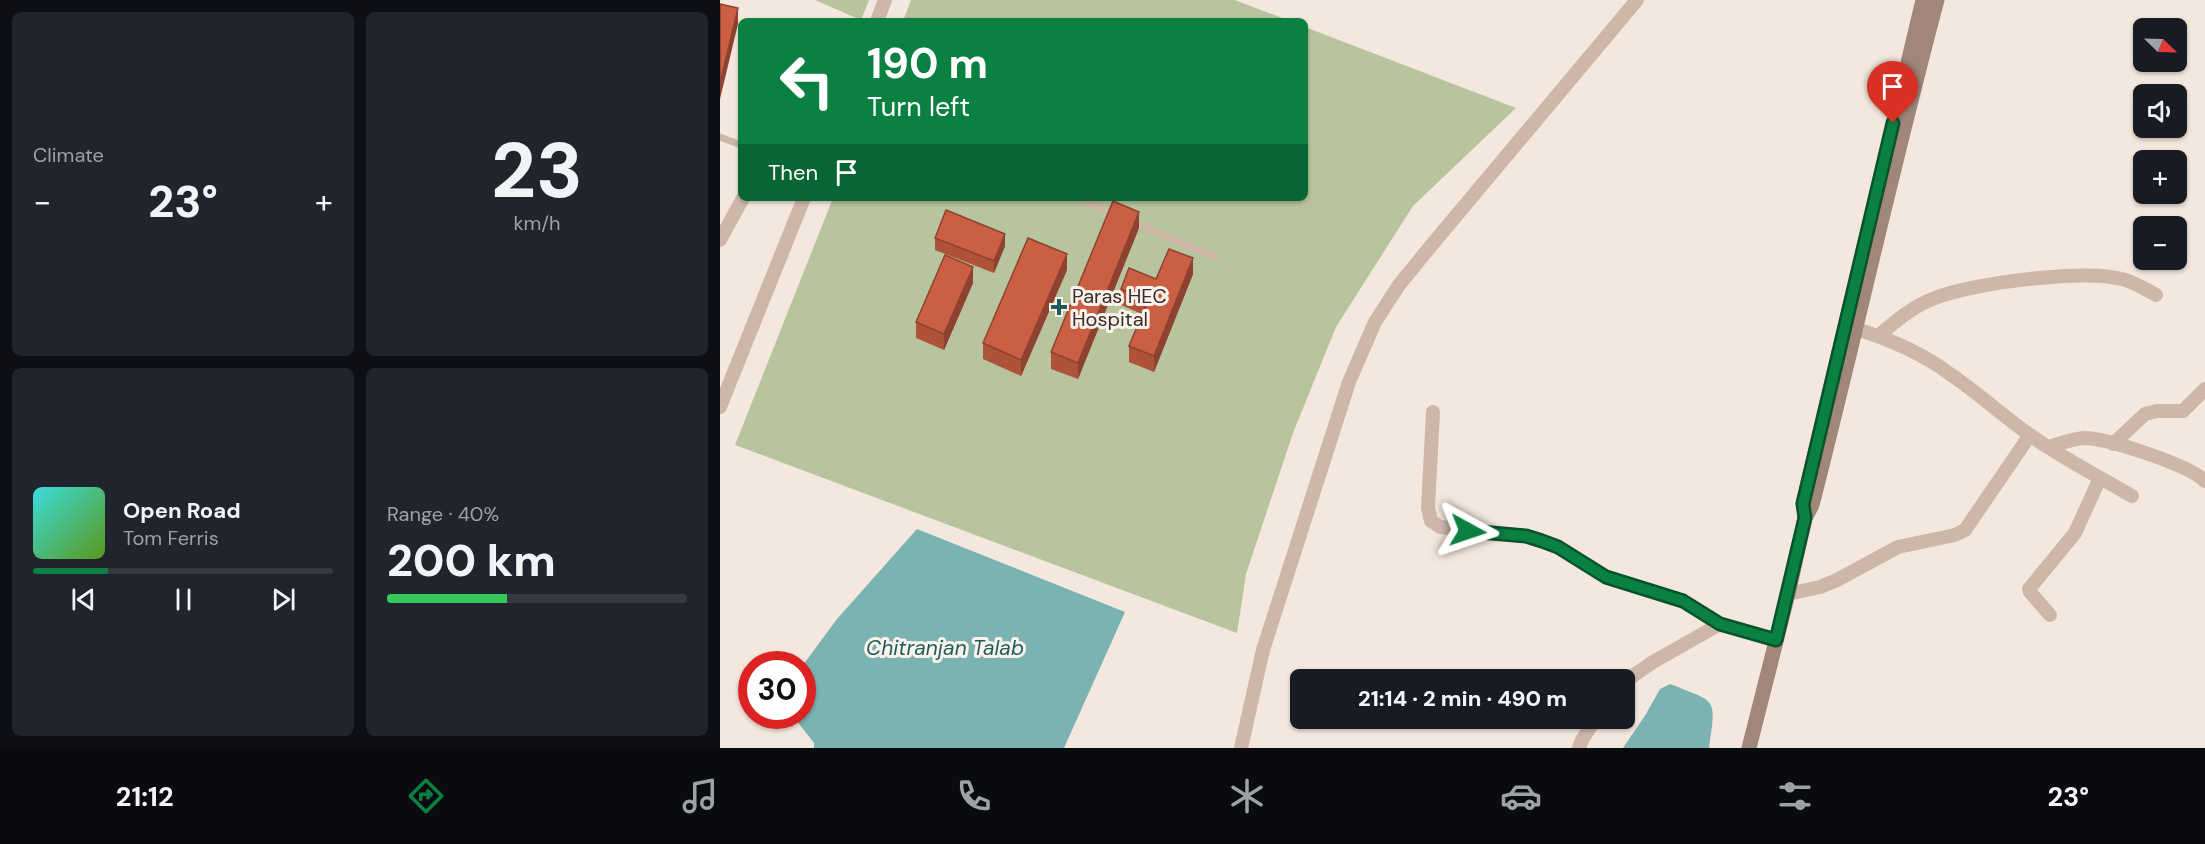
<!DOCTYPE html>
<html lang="en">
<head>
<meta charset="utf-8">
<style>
	:root { --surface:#171b24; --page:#20242c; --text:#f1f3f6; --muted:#9ea1a6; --line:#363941; --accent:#0b8043 }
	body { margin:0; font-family:"DM Sans",sans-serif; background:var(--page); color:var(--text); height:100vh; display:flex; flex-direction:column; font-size:22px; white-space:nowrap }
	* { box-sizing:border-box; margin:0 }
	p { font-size:20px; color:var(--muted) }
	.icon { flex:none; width:33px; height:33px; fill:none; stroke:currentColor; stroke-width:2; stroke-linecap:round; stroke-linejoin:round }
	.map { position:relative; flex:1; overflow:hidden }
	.panel { display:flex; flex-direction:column; gap:12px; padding:12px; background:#0d0f14; width:720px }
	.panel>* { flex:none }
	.banner { position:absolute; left:18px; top:18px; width:570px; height:183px; border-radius:9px; box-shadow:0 2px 4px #0004; background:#0b8043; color:#fff; overflow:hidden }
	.needle { width:39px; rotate:113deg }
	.tools { position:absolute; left:1413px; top:18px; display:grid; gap:12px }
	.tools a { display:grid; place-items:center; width:54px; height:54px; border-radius:9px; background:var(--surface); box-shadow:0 2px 4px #0004; font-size:30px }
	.speed { position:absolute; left:18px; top:651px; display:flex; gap:12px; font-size:30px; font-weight:700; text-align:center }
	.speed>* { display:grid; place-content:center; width:78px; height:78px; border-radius:50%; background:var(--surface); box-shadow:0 2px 4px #0004; line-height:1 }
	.speed .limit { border:9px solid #d22; background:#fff; color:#111 }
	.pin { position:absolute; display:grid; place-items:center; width:51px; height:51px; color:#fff; margin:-62px -26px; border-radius:50% 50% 50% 0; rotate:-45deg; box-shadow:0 0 6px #0007 }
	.pin .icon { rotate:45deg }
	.me { position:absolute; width:66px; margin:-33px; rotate:95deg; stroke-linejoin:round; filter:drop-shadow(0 0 4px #0008) }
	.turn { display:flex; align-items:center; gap:21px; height:126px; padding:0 30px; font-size:27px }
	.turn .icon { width:78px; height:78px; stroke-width:2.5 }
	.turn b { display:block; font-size:42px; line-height:51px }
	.then { display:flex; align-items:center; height:57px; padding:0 30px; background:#0003; gap:12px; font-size:22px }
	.big { font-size:45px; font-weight:800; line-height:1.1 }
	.panel .card { flex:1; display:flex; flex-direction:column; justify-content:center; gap:9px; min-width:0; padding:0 21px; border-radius:9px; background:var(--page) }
	.panel .dial { align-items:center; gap:0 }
	.dial b { font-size:78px; line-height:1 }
	.song { display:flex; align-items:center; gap:18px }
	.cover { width:72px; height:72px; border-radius:9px; background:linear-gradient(135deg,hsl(180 70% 55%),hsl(90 70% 35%)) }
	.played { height:6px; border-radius:3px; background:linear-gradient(90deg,var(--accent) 25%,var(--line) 25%) }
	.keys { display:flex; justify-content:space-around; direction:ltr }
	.heat { display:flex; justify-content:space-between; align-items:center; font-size:33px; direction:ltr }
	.charge { height:9px; border-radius:4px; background:linear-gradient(90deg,#34c759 40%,var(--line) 0) }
	.panel .tiles { flex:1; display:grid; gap:12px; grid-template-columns:repeat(2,1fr) }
	.trip { position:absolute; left:570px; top:669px; width:345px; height:60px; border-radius:9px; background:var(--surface); box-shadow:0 2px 4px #0004; font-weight:800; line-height:60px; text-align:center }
	.menu { display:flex; height:96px; justify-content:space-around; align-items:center; background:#090b0e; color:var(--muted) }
	.menu .icon { width:42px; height:42px }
	.menu .current { color:var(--accent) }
	.menu b { font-size:27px; color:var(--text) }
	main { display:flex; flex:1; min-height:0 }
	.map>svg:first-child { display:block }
	.green { fill:#b8c49d }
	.water { fill:#7bb2b2 }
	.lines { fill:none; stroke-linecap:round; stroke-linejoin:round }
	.service { stroke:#cdb7a9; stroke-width:7 }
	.minor { stroke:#cdb7a9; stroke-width:14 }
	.secondary { stroke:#a1867a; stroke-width:15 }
	.wall { fill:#af523a }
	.shaded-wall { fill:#8e4230 }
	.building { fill:#cb5f44; stroke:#8e4230; stroke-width:1.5 }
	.route-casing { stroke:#07532c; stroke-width:15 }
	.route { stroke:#0b8043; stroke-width:10 }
	.poi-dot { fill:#1c5c5d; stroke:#fbf3eb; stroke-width:2 }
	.labels { text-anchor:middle; stroke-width:6; stroke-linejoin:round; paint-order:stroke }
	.poi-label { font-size:20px; fill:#392d29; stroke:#fbf3eb; text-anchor:start }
	.water-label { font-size:21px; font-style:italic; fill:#1c5c5d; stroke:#fbf3eb }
</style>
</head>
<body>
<main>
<section class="panel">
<div class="tiles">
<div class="card"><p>Climate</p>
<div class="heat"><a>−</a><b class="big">23°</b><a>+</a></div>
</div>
<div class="card dial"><b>23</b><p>km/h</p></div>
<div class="card">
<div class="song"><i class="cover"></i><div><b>Open Road</b><p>Tom Ferris</p></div></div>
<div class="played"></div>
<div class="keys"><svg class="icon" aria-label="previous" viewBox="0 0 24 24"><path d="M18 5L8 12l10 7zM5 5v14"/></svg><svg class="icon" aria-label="pause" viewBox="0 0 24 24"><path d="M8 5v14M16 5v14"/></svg><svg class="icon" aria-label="next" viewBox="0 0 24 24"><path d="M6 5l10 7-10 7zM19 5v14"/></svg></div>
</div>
<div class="card"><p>Range · 40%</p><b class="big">200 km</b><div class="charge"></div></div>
</div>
</section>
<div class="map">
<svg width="1485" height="748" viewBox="0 0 1485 748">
	<rect width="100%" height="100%" fill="#f4e8de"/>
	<path class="green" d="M95,0H149L141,20Z
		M191,0H515L570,21H183Z
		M585,27L796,108L693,206L616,327L573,433L526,574L517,633L15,445L113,198H585Z"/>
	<path class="water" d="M197,529L405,612L344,748H94V743L73,716H82L83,665L117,619Z
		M950,684C998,703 996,697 989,748H903L926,714L940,689Z"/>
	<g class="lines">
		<path class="service" d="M0,137L21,145
			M357,198L397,215
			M412,222L496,257"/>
		<path class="minor" d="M157,21L165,0
			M0,240L23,198
			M1136,329C1169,339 1202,353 1230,374C1258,393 1283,416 1310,435C1342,458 1378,476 1412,496
			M1158,336C1176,321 1193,306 1215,298C1251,283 1365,269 1402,279C1414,282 1425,289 1436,295
			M0,407L84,198
			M713,412L708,508L711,521L720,527L806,536L822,541L838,547L886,577L963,601L1000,624L1056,640
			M1393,444L1425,414L1437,411H1463L1485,389
			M1328,447C1339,444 1352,439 1364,438C1387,438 1469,465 1485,481
			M1068,594L1100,587L1117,580L1178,547L1235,535L1245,530L1310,435
			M1330,615L1310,592L1309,589L1355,533L1380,478
			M904,682L933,662L1000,624
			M521,748L543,650L629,382L655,322L679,285L710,247L917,0
			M859,748L862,740L876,718"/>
		<path class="secondary" d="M1083,503L1203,0
			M1029,748L1068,594L1085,518L1092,505C1135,337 1172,168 1217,0"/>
	</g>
	<path class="wall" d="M419,228L358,379L331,369V352Z
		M215,238L285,246L274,273L215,250Z
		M347,270L301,376L263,359V343Z
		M473,274L434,372L409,362V346L422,314L401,305V289L436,279Z
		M253,283L224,350L196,338V322Z"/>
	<path class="shaded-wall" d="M18,8V24L0,99V83Z
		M419,212V228L358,379V363Z
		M285,234V246L274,273V261Z
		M347,254V270L301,376V360Z
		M473,258V274L434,372V356Z
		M253,267V283L224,350V334Z"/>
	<path class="building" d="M0,4L18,8L0,83Z
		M393,201L419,212L358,363L331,352Z
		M226,210L285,234L274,261L215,238Z
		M308,238L347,254L301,360L263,343Z
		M449,249L473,258L434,356L409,346L428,300L401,289L409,268L436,279Z
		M225,255L253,267L224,334L196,322Z"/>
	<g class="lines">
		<defs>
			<path id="route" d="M748,531L806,536L822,541L838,547L886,577L963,601L1000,624L1056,640L1085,518L1083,504L1173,123"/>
		</defs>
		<use href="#route" class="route-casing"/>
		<use href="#route" class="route"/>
	</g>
	<path class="poi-dot" d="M336 298h6v6h6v6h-6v6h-6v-6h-6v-6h6z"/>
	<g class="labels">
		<g class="poi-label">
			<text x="352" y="303">Paras HEC<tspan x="352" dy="23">Hospital</tspan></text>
		</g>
		<g class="water-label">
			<text x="225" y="655">Chitranjan Talab</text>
		</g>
	</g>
</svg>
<div class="tools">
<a><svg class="needle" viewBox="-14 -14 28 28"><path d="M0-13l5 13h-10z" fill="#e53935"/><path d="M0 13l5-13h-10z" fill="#9ea1a6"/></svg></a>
<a><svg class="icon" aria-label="sound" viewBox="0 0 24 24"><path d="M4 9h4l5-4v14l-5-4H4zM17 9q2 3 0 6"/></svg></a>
<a>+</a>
<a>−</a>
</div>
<div class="speed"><div class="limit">30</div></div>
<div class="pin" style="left:1173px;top:123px;background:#d93025"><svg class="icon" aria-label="arrive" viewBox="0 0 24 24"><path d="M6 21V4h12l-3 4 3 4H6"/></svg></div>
<svg class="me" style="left:748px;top:531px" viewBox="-20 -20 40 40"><path d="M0-17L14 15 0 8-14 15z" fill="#0b8043" stroke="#fff" stroke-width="4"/></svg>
<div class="trip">21:14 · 2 min · 490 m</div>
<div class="banner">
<div class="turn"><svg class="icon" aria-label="left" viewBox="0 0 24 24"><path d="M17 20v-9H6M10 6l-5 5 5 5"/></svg><div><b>190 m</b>Turn left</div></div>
<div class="then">Then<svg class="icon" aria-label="arrive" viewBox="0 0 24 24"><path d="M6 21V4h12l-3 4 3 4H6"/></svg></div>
</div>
</div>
</main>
<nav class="menu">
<b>21:12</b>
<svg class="icon current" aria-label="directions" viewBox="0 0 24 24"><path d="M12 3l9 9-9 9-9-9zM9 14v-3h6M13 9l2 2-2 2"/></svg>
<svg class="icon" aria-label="music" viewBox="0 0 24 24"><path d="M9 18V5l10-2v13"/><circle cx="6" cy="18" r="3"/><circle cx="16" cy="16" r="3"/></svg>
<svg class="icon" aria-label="phone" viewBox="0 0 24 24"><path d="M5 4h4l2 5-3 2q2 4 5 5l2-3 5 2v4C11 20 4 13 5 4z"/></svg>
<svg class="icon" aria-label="climate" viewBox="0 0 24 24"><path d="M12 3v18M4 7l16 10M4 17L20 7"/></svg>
<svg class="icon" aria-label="car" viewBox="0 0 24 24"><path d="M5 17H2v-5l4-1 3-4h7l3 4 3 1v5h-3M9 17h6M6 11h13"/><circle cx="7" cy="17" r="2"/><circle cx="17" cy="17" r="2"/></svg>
<svg class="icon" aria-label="filters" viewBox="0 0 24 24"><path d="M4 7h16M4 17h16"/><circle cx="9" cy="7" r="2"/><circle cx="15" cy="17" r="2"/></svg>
<b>23°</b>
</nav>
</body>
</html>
